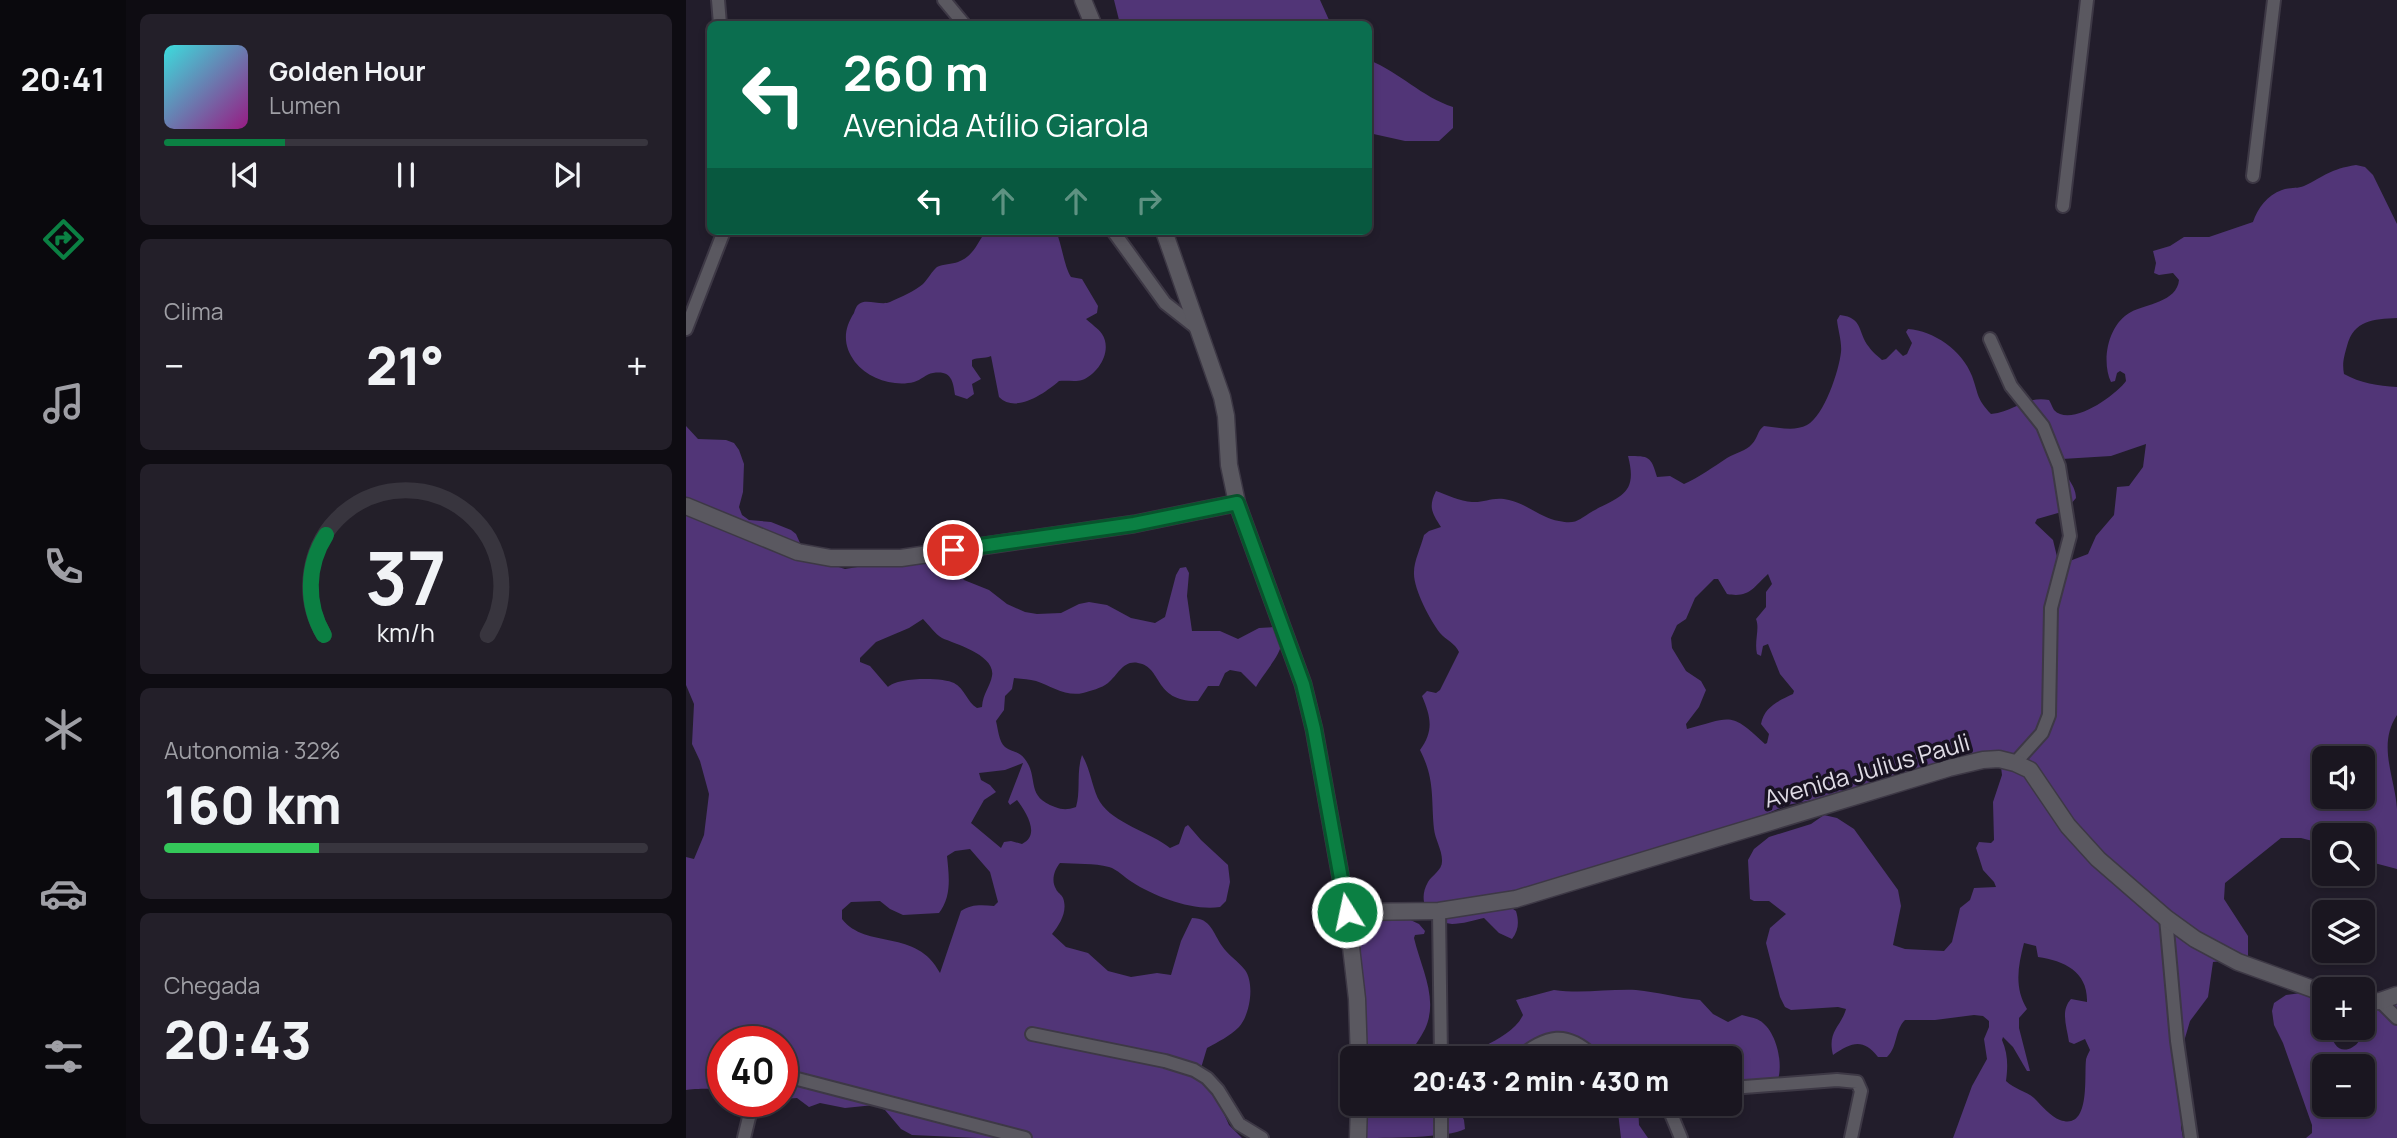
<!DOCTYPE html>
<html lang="pt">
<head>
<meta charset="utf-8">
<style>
	:root { --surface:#1a1620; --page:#231f29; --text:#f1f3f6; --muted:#9f9fa5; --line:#38353e; --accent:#0b8043 }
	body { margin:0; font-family:Manrope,sans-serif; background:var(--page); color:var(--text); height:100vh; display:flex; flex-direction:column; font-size:26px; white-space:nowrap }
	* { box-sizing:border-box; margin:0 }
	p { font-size:23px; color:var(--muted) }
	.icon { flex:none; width:38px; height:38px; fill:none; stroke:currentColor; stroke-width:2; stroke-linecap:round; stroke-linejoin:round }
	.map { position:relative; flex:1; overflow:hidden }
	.sheet { display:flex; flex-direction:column; gap:14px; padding:14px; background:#0e0c12; width:560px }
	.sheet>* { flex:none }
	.banner { position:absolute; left:21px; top:21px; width:665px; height:214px; border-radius:10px; box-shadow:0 4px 10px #0003,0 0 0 2px var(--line); background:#0b6e4f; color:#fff; overflow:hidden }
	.controls { position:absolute; left:1626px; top:746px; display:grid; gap:14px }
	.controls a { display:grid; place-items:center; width:63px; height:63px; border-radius:10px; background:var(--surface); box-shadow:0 4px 10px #0003,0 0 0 2px var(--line); font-size:35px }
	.speed { position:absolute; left:21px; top:1026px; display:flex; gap:14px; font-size:35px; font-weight:700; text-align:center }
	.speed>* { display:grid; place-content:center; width:91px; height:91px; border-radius:50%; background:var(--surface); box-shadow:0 4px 10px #0003,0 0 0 2px var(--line); line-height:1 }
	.speed .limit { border:10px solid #d22; background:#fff; color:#111 }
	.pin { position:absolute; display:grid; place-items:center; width:60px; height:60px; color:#fff; margin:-30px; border:4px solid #fff; border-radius:50%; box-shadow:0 2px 7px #0007 }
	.me { position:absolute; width:77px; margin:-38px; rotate:350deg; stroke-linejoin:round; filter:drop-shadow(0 0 5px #0008) }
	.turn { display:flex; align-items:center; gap:24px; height:147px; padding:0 21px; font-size:32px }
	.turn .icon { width:91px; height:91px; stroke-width:2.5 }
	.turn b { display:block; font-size:49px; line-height:60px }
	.lanes { display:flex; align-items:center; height:66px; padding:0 21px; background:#0003; justify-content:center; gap:35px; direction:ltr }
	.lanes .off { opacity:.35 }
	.big { font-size:52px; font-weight:800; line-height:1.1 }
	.sheet .tile { flex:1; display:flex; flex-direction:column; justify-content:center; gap:10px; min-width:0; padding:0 24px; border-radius:10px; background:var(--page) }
	.sheet .dial { align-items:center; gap:0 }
	.dial svg { height:182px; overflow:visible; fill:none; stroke:var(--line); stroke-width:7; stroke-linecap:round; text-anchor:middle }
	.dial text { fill:var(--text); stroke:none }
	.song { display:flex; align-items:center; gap:21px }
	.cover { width:84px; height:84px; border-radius:10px; background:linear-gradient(135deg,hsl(180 70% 55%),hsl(310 70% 35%)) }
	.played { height:7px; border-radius:4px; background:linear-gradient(90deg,var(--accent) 25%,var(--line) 25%) }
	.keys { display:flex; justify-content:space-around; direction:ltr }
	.heat { display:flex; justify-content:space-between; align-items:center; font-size:38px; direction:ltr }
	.charge { height:10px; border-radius:5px; background:linear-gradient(90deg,#34c759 32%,var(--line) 0) }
	.trip { position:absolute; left:654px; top:1046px; width:402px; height:70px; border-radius:10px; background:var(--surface); box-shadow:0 4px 10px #0003,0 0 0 2px var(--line); font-weight:800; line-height:70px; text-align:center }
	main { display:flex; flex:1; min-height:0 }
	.menu { display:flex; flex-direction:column; width:126px; justify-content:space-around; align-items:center; background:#0a090d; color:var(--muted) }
	.menu .icon { width:49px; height:49px }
	.menu .active { color:var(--accent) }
	.menu b { font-size:32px; color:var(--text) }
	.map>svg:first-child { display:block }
	.forest { fill:#513577; fill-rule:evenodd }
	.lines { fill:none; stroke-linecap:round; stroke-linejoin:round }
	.minor-casing { stroke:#3d3845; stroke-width:16 }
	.tertiary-casing { stroke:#3d3845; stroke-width:19 }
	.minor { stroke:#5a5860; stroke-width:12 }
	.tertiary { stroke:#5a5860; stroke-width:16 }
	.route-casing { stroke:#07532c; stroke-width:18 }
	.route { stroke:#0b8043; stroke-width:12 }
	.labels { text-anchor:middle; stroke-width:7; stroke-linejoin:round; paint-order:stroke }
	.street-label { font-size:24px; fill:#e0dce6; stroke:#191322 }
</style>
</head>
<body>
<main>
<nav class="menu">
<b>20:41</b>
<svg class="icon active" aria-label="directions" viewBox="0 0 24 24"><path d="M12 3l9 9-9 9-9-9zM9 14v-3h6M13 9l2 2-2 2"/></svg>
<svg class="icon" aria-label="music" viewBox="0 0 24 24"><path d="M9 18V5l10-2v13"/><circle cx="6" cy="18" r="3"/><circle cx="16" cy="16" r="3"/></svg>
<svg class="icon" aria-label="phone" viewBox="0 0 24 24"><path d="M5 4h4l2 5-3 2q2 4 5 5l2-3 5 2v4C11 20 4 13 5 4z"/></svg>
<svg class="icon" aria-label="climate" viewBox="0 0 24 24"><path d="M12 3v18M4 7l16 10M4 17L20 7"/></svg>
<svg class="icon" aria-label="car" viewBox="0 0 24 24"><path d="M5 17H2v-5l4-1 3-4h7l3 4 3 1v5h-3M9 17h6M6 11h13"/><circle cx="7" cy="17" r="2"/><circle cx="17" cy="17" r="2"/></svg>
<svg class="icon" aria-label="filters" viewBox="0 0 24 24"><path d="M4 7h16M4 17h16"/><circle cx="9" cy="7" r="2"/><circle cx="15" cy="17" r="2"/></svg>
</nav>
<section class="sheet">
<div class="tile">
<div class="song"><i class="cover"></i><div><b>Golden Hour</b><p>Lumen</p></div></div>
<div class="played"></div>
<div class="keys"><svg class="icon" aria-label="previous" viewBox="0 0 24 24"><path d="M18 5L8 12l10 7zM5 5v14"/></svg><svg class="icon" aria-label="pause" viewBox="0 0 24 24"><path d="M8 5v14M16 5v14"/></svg><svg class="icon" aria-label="next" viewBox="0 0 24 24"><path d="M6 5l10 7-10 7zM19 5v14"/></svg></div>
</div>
<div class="tile"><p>Clima</p>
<div class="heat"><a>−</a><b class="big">21°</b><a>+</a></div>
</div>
<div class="tile dial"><svg viewBox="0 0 100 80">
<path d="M14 69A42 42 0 1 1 86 69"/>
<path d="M14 69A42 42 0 0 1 15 25" stroke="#0b8043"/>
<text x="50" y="56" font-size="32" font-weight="700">37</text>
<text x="50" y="72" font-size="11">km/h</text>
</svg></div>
<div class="tile"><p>Autonomia · 32%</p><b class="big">160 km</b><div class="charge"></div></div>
<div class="tile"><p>Chegada</p><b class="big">20:43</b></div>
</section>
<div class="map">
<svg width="1711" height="1138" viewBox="0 0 1711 1138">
	<rect width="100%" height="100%" fill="#221d2b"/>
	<path class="forest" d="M428,0H634L643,20L642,24H434Z
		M683,60C713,72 736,97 767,107V128L753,141H719L683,133Z
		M1670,165L1679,167L1687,175L1711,224V318C1687,319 1668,320 1661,346C1658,357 1656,363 1658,374C1674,383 1692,386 1711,387V715C1691,745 1709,777 1711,809C1711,829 1711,849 1711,869L1677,860L1676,835H1638V844L1615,838H1595L1539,883L1538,899L1562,936V958L1527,962L1522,997L1504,1021L1499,1038L1500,1083L1495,1127L1497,1138H1267L1286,1086L1301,1059L1298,1039L1303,1027V1021L1297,1016L1288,1015L1249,1020H1219C1208,1031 1212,1047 1201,1057H1192C1177,1038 1166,1042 1147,1055C1141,1031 1155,1027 1160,1009L1152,1007L1105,1010L1099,1007L1094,997L1080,943L1084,928L1100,914L1083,901H1068L1064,899L1062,860L1068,849L1083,837L1125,824L1138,815L1151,818L1168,829L1212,890L1215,906L1207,945L1219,949L1258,951L1266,942L1274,908L1284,900L1288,888L1310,887L1308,882L1297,870L1290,848L1293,842L1305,843L1308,840L1307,802L1316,775L1315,767L1266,760L1132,799L1101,805L1057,824L845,887L834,888L823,904L824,907L830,911C833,921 833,930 826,939L813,933L798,918C789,920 776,924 766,924C744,922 730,903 742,882C746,875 757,870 756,860C756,850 749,839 748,829C745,798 749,779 734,750C748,731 745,717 736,696L741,691L750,693L754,690L773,652C769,643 760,640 754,633C744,620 727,588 728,572C728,561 735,547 738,535L743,531L755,527C746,513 742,507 750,491C761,495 774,501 786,502C799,503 807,496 823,500C841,504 855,518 873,521C891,525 893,519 907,511C935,496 952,494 942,456C963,456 965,456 971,477L984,476L998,484C1014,477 1027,467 1041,458C1049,453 1060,451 1066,444C1072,438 1071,431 1078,426C1091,427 1108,432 1121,425C1138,416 1153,371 1155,352C1156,342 1152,330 1151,320L1154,315C1178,318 1171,332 1183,347C1186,352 1192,356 1196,360L1200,359L1210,349L1217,356L1221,354L1226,343L1220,332L1222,329C1248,331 1276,350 1286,376C1293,395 1290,398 1305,414C1330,411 1338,396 1363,400C1365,403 1366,407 1368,410C1385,428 1430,395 1440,381L1439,374L1434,371L1431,373L1429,381L1425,382C1415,361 1422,324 1445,312C1460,304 1491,302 1493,280L1487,273L1473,275L1468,273L1470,263L1467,251L1484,246L1498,237H1523L1567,222C1572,208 1581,195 1596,190C1603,187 1611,189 1618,186C1639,176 1644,169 1670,165ZM1460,444L1457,467L1443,486L1431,487L1428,515L1410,536L1402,554L1373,565L1367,540L1349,523L1351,519L1379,511L1390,498C1390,483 1375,475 1376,459L1425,456ZM1082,574L1086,584L1080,592V607L1070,619C1074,629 1068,641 1071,654L1075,656L1077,646L1082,644L1094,674L1108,691L1107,694C1092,701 1078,707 1075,724L1083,734L1081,743L1079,744C1044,711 1046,717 1001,729L1000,724L1013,707L1020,690L1015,681L1000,671L986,648L985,638L991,625L1000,619L1009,598L1028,579H1032L1041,594C1063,598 1067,588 1082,574ZM1638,758H1676V796H1638ZM1338,943L1350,946L1352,957C1379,961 1402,972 1401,1002L1385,999C1374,1011 1381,1027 1383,1042L1388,1044L1399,1039L1404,1050C1403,1052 1400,1058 1400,1060C1398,1077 1405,1131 1374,1120C1365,1117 1355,1105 1348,1098C1340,1091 1328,1089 1320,1081C1322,1066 1322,1054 1316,1040L1317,1037L1327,1047L1341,1071H1344L1333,1028V1018L1341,1009C1328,988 1332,966 1338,943Z
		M300,231H370C376,245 378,266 385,277L396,279L412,306L411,313L400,319C405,324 412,328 416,334C427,351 412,374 396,380C390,382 380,380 373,381C359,393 330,414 313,397L305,356C298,359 292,357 286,360V366L295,379L286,384L288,394L281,399L269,395C267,382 266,370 247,373C240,374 235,380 228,382C208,387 182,379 169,362C157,346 157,330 168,313C169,310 170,306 173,304C180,298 195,306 204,302C215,297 229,291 237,284C242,279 246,271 251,267C257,264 266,264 272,262C288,256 291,243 300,231Z
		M0,426L12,439L40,440L48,443L53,450L58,464L57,492L53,507L56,515L63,520L85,522L105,530L110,534L118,552L133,561L159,569L254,554L266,560L278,580L303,590L321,604L339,612L351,614L375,613L393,604L403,602L421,605L445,618L469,623L479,617L490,575L494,568L500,567L503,573L501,596L506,631H534L552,639L573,628L588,627C590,631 595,637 595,642C597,653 576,675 570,687L555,672L544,670L539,673L533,686H522L512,701C467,702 477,667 452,663C437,660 432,675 422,683C416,688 404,691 397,693C380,697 365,686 350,681C343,679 335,679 328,678L326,689L319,696L318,710L310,721C312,729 313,742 319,747C325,752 333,751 338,758C354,777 338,796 369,807C377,810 381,810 390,807C395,790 390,773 396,755C405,770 406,789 414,802C427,823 464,832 484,848L493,844L499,827L502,825L515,840L542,865L544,882L540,901L534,907C507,911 469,897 446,882C439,878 431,869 423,867C408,863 390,864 374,863C368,870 365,881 370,889C371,892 376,895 377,898C382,911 374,924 366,934L380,947L402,953L422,971L445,977L471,973L485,975L495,941L506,918C525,918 527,933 536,946C542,955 552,961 559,970C569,984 564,1015 553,1027C544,1036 532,1042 521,1048L512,1078L531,1098L543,1125L556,1138H292L226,1135L215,1129L199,1110L188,1105L159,1108L134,1103L123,1107L111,1098L96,1099V1041H37V1090C31,1088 6,1089 0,1090V857L8,859L18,835L23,794L14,761L6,744L8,704L0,685ZM237,619C243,625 249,634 256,638C269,644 310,655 306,676C304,687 297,693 296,707L291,708C281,702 279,689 268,683C257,677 211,677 202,687L184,666L174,662V658L190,642L223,628ZM337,763L322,802L324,805L331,800C340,812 355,835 336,844L325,841L318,842L315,848L285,823L298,800L310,792L304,785L295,780L293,773L319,770ZM284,849L304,872L312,902L308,906C296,905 285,904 275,911L254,973C231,928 180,950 156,919V910L165,902L194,901L204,909L217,915L253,913C266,896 263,876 261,856L269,851Z
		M718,917L733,924L739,931L738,934L729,935L728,938C735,968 753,999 739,1029C735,1037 729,1045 725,1052C737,1057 745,1056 755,1047L767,1050L773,1059H676L674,939L677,925L685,918Z
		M868,990C895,994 922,989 950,990C972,992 992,998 1014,1000L1027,1014L1042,1022L1056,1015C1063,1017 1072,1018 1077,1023C1093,1036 1101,1077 1085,1092L1057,1091L1045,1094V1059H799V1046C812,1039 830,1030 837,1015L830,1000Z
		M1615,993L1627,997L1638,1008V1027H1643C1645,1032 1646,1040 1649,1044C1655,1054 1668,1049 1673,1041L1669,1027H1676L1677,1004L1711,998V1138H1620L1626,1133V1125L1597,1043L1588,1025L1586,1011L1588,1003L1600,995ZM1638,1066H1676V1104H1638Z
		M678,1104H770L778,1120L779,1129C763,1138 698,1138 673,1138Z
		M931,1104H952L953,1125L962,1138H935Z"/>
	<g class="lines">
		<defs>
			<path id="minor" d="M32,0L34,24
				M258,0L278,24
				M1567,176L1588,0
				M1377,206L1401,0
				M427,231L479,303L512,329
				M0,329L38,231
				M1304,339L1325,386L1357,426L1373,466L1384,536L1365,608L1363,715L1356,733L1329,763
				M753,911L755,1059
				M1480,918L1491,1041L1505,1138
				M1694,1001L1711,1018
				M346,1034L479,1061L508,1070L521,1078L532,1090L553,1124L576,1138
				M755,1054L777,1059
				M830,1059C863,1035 878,1029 911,1059
				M96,1075L339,1138
				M1045,1088L1151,1080L1171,1082L1175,1091L1165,1138
				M981,1104L995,1138
				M58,1138L67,1101
				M755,1138V1104"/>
			<path id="tertiary" d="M397,0L407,24
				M478,231L536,397L540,416L543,465L551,503L617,684L628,729L661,912L671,999L673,1059
				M0,506L112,552L145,558H215L448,524L551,503
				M661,912L753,911L830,899L1263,768L1297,760L1313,759L1329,763L1344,770L1382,826L1412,859L1480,918L1509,939L1552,962L1638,993
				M1676,1002L1694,1001L1711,995
				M672,1138L673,1104"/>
		</defs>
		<use href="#minor" class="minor-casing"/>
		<use href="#tertiary" class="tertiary-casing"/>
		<use href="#minor" class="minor"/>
		<use href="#tertiary" class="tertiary"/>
	</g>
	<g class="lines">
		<defs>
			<path id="route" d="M267,550L448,524L551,503L617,684L628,729L661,912"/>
		</defs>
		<use href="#route" class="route-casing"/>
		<use href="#route" class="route"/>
	</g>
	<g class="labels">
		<g class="street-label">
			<text transform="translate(1181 771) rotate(-16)" y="8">Avenida Julius Pauli</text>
		</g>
	</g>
</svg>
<div class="controls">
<a><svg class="icon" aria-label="sound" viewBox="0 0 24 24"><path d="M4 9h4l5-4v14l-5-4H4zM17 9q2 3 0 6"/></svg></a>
<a><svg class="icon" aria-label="search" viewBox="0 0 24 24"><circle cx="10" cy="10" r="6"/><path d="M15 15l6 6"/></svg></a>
<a><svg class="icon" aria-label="layers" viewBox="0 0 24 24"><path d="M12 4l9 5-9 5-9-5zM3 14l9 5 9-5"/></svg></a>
<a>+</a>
<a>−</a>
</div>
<div class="speed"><div class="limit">40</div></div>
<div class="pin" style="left:267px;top:550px;background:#d93025"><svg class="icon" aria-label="arrive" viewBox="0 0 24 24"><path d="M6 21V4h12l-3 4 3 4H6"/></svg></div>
<svg class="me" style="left:661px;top:912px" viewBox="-20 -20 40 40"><circle r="17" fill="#0b8043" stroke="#fff" stroke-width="3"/><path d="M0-11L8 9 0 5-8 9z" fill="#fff"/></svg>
<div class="trip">20:43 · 2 min · 430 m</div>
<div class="banner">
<div class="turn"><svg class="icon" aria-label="left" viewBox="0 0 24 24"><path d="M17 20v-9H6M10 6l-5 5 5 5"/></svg><div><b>260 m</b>Avenida Atílio Giarola</div></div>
<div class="lanes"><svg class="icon" aria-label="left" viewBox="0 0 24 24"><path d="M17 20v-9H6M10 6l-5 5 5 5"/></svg><svg class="icon off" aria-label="ahead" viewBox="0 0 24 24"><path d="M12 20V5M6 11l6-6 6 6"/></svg><svg class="icon off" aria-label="ahead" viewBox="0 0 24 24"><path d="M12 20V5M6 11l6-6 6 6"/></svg><svg class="icon off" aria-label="right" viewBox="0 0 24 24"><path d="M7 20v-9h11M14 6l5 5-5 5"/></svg></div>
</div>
</div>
</main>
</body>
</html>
